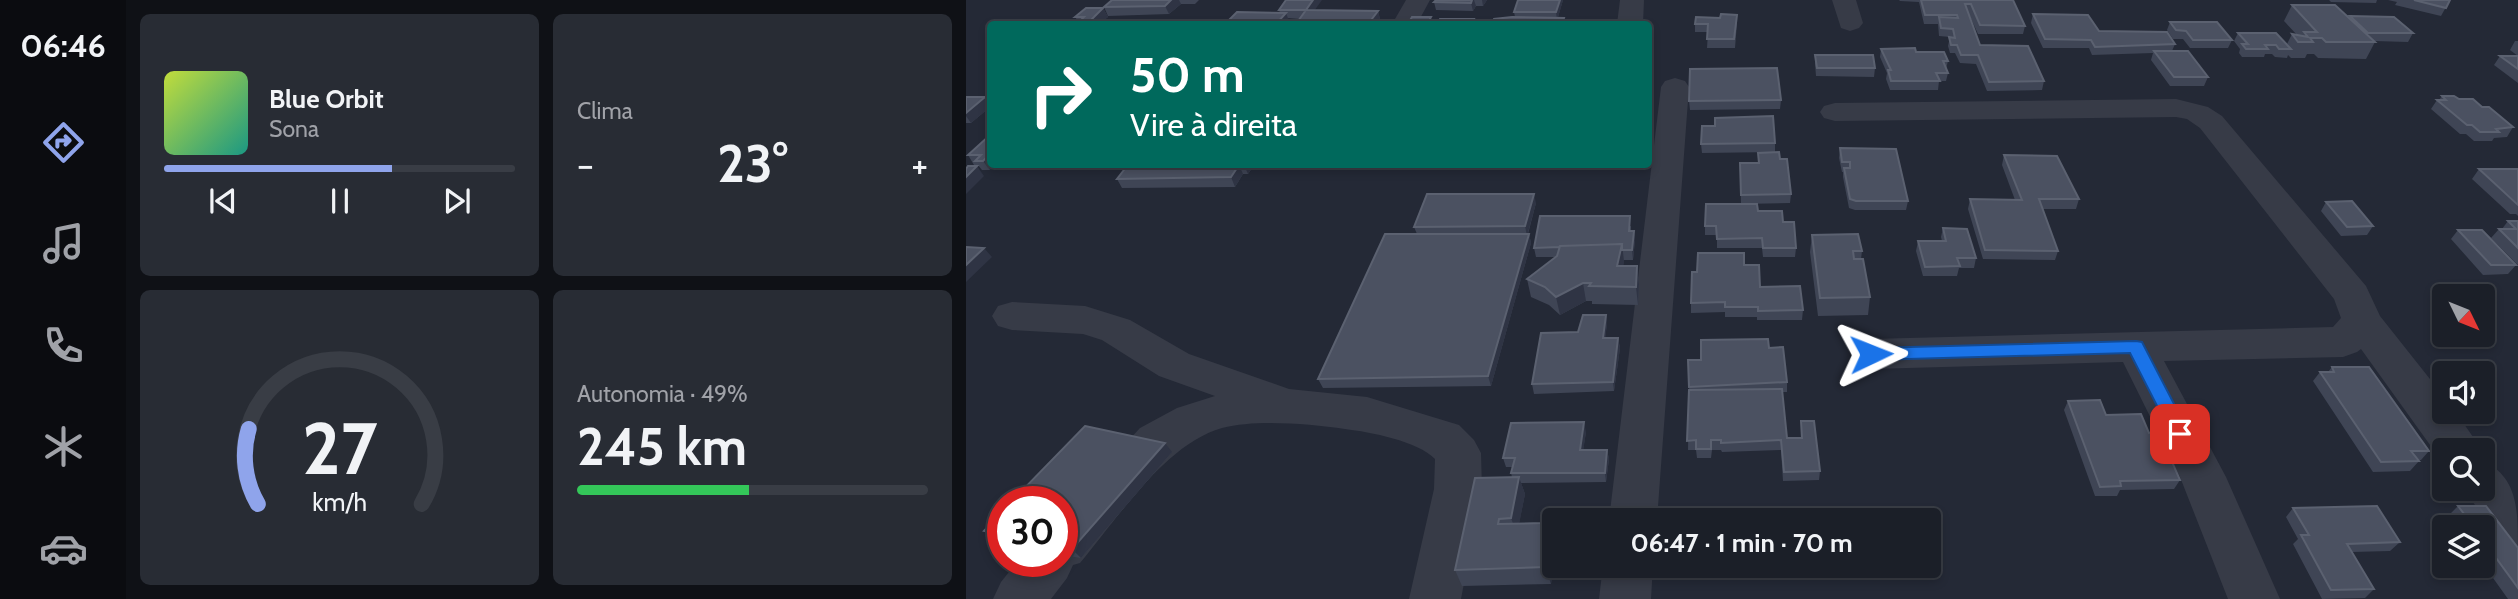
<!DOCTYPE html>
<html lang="pt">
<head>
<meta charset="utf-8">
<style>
	:root { --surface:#1b1f28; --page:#282c34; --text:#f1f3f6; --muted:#a0a2a8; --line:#393d45; --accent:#8fa4eb }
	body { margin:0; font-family:Cabin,sans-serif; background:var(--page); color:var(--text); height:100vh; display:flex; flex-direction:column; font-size:26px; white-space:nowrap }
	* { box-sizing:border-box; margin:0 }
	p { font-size:23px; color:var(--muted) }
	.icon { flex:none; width:38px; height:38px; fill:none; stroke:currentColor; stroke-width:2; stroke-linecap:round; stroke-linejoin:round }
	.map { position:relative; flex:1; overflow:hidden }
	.drawer { display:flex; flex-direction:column; gap:14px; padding:14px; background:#0f1116; width:840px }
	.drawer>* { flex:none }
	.guide { position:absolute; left:21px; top:21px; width:665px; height:147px; border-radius:7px; box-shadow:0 4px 10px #0003,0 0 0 2px var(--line); background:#00695c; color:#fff; overflow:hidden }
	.needle { width:46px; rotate:133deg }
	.tools { position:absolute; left:1466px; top:284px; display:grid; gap:14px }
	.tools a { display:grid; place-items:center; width:63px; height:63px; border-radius:7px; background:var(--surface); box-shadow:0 4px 10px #0003,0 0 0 2px var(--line); font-size:35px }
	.speed { position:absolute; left:21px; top:486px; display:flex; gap:14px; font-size:35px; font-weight:700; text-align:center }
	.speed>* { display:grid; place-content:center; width:91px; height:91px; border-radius:50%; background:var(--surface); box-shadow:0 4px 10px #0003,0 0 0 2px var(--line); line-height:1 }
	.speed .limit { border:10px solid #d22; background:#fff; color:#111 }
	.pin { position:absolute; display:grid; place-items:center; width:60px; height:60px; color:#fff; margin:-30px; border-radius:14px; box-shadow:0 4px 10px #0006 }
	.me { position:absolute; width:77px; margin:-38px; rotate:88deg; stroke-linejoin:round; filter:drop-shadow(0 0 5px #0008) }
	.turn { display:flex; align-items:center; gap:24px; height:147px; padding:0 28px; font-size:32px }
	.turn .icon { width:91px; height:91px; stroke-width:2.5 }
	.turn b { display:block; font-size:49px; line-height:60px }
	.big { font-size:52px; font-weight:700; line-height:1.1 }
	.drawer .card { flex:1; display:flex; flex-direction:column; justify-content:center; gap:10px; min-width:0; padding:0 24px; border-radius:10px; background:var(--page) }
	.drawer .dial { align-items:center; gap:0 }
	.dial svg { height:182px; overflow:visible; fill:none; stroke:var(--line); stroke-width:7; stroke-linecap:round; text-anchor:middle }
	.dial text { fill:var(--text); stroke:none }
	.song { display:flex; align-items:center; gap:21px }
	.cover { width:84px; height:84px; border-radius:10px; background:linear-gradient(135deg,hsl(70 70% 55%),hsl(170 70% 35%)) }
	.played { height:7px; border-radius:4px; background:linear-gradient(90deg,var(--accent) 65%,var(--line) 65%) }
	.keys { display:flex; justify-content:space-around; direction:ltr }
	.heat { display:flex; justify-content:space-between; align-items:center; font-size:38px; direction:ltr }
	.charge { height:10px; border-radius:5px; background:linear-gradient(90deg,#34c759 49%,var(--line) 0) }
	.drawer .tiles { flex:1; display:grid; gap:14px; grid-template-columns:repeat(2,1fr) }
	.trip { position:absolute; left:576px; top:508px; width:399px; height:70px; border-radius:7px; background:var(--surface); box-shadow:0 4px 10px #0003,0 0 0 2px var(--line); font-weight:700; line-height:70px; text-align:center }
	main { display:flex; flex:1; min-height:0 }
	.tabs { display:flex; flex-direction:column; width:126px; justify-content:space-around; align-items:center; background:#0b0c10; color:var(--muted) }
	.tabs .icon { width:49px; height:49px }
	.tabs .on { color:var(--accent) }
	.tabs b { font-size:32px; color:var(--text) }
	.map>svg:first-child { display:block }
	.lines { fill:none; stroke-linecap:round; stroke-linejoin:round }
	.minor { fill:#373b47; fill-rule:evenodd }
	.wall { fill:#3f4555 }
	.shaded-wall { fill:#2f3444 }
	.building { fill:#4b5161; stroke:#5b6170; stroke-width:2 }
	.route { fill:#1a73e8; stroke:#114b97; stroke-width:2 }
</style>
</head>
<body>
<main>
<nav class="tabs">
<b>06:46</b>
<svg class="icon on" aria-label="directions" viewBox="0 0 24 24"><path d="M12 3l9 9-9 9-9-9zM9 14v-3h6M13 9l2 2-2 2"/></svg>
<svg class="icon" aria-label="music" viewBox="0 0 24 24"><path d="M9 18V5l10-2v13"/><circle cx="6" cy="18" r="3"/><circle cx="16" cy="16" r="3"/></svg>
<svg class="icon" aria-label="phone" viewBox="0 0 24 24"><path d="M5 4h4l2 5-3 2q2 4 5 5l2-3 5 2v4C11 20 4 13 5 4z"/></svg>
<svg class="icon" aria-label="climate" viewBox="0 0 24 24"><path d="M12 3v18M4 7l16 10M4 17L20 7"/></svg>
<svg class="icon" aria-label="car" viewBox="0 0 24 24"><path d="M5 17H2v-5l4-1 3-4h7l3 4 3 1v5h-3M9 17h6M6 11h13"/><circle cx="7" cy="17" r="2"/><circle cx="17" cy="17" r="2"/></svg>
</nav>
<section class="drawer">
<div class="tiles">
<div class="card">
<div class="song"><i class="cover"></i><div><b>Blue Orbit</b><p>Sona</p></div></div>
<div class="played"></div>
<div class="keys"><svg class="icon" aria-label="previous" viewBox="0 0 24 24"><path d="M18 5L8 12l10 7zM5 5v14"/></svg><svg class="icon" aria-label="pause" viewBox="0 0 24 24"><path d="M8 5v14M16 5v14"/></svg><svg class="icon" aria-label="next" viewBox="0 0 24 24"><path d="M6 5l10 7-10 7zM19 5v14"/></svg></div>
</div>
<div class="card"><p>Clima</p>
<div class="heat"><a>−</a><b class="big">23°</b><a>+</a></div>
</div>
<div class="card dial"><svg viewBox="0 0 100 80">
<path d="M14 69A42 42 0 1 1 86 69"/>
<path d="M14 69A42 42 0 0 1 10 36" stroke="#8fa4eb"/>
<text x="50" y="56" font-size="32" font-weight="700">27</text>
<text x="50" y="72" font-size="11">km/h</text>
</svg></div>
<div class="card"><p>Autonomia · 49%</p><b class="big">245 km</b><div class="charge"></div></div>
</div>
</section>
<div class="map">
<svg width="1552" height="599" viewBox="0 0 1552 599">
	<rect width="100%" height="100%" fill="#242936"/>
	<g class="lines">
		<path class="minor" d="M440,0H464L451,24H433L429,19Z
			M654,0H678L677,24H651Z
			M866,0H890L897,23L893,28L884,31L875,28Z
			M709,78L719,81L723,87L691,520H643L695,87L699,81Z
			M1210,99L1242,107L1256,116L1400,286L1414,316L1479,398V411H1489L1516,450H1479L1477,463L1395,349L1391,352L1377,357L1198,361L1260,477L1314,599H1262L1214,477L1157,362L905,369L891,365L884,354L891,343L905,339L1367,327L1375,318L1368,299L1234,128L1221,119L1210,117L869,121L858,118L854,112L858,106L869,103Z
			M46,302L119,306L164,320L223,354L323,389L401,397L493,425L508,440L515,453L516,489L495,599H443L468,489L469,459C452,441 404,432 379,429C343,424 291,419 256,428C199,444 151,519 114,563L107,565L101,578L85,599H27L35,582L51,562H96V512L174,428L211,408L249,396L193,376L136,340L117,334L46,330L32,326L26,316L32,306Z
			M1517,461C1552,477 1552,510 1552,549L1535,542L1497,488H1517Z
			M637,565H687L685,599H633Z"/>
	</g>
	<path class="wall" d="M146,0H233L229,4H215L203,14L142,16L138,7Z
		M470,0H521L517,6H510L507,11L470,10L468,2Z
		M552,0H597L592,17L598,18L599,24H526L549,17L548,12Z
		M933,0H1047L1059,26L1057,34H1012L1002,12L1014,45L1078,81L1076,90L1021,91L1010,64L994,63L989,53H984L982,46L984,37L973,36L972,24H958L953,2L934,1Z
		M1363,0H1411L1410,3L1365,2Z
		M1422,0H1484L1475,16L1429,5L1431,2Z
		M1326,5L1383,18L1384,16L1447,33L1442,42L1408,41L1409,42L1400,59L1352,58L1348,54H1341L1339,58H1325L1322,55L1321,58L1309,57L1306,54H1299L1298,57H1276L1273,53L1274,49L1268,41L1272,33L1321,44L1326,34L1331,35L1318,21Z
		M137,8L142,17L133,24H114L109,17Z
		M313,10L412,11L414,19L411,24H330L334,19L322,18L323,21L320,24H259L314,13Z
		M1067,14L1133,31L1209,44L1206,51L1242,77L1238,86H1204L1185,60L1187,53L1126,55L1123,48H1077L1065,23Z
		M1204,22L1266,40L1262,48H1224L1217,39H1207L1201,30Z
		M771,23L769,48H741L742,32H729V24Z
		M1549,41H1552V56L1544,50Z
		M915,49L950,52L982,61L980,69L982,73L980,81H973L972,90H924L920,79L921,73L914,57Z
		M849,55L909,68L908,77L850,76L849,64Z
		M1534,56H1552V83L1528,65Z
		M1476,96L1516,107L1547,127L1541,137L1528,138L1526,141H1508L1500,134H1494L1465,109L1471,100H1473Z
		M0,97H19L24,104V107L5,123H0Z
		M815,100L814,109L724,110L723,101Z
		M749,126L809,143V152L736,153L735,144Z
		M24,135V170H16L12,165H8L2,155Z
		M874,148L942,201L940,210H889L883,208L877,177V172H876L873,158Z
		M792,153L814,159L825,194L824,203L775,204L774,163H792Z
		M1038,155L1113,199L1110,209H1076L1092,251L1089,260L1017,259L1002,209L1004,199L1049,200L1036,165Z
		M289,164L282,174H277L269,187L156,188L151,179L159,169L157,166Z
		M1513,169H1552V216L1550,214H1544L1506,179Z
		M1360,202L1407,226L1401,235L1375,236L1355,211Z
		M570,203L562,234H563L565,243L525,386L357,388L352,379L451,234L448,227Z
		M792,211L817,222L830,248L829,257H797L796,248H751V235H739V226Z
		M1542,221H1552V265L1525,238L1533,229H1536Z
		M665,226V231H668L669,240L667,260H658L657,266H671L673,284L672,305L626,304V301H620L594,315L583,305L565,297L561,279L590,257H570L568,248Z
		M977,228L1010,258L1008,268H993L991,276H957L950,251L952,241H976L975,237Z
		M1492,230L1550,265L1542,274L1517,275L1485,239Z
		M846,235L896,251L895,259L904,297L902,315L852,316L844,252Z
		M778,265L794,287L837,310L836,320H791V317H759V312L725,313V303Z
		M640,315L641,324L639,338H652L654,348L648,391L568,394L566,384L612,332Z
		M803,348L821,382V392H816L821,438H835V421L854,471L853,480L817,481L815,450L756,452L755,450H746L745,458H731L730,450H722L723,390L722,360H735Z
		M1366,367L1463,451L1455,460H1452L1453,461L1444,471L1407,472L1347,381L1354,372H1362Z
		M1102,401L1183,433L1214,480L1208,489L1154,490L1151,496H1129L1098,410Z
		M620,432L617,450H641L643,459L640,482L555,483L559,494L553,523H577L588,520V565H607L606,576H586L585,584L496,586L489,570L546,477L545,473L547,467H540L537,458Z
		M206,452L115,558L96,555V502Z
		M1492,506L1552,548V599H1542L1517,564V527H1491L1483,515Z
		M1327,508L1434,542L1424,551L1386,552L1408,589L1399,598L1356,599L1327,544L1332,539L1320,517Z
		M37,511V542L28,540L18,531Z"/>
	<path class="shaded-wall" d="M205,0H213L215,4L203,14L199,6Z
		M347,0H356L343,18L340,10Z
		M506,0H508L510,6L507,11L505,3Z
		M516,0H521L517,6Z
		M594,0H597L591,21L590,12Z
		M137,8L142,17L133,24H128L125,20Z
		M412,11L414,19L411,24H402Z
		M320,13L323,21L320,24H310Z
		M465,17L467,24H461Z
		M19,97L24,104V107L5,123L0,116V113Z
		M24,154V164H29L24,170L17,161Z
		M289,164L282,174L278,165Z
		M273,165L277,174L269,187L265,177Z
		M11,166L18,176L0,194V177Z
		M568,194L570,203L561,236L559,226Z
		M668,231L669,240L667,260L666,250Z
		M563,234L565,243L525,386L522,376Z
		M656,244L658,261L654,284L651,266Z
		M18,248L26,257L0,282V265Z
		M671,266L673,284L672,305L670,287Z
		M617,283L620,301L594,315L590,297Z
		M640,315L641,324L638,348L637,338Z
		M652,338L654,348L648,391L647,382Z
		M618,422L620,432L616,459L614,450Z
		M199,443L206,452L115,558L106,549Z
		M641,450L643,459L640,482L639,473Z
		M553,477L559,494L551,535L545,518Z
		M626,507L629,520H625Z
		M581,559L586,576L585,584L579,567Z
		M603,565H607L606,576Z"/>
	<path class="building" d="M146,0H205L199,6L138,7Z
		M320,0H347L340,10L412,11L402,24H330L340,10H313Z
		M470,0H506L505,3L468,2Z
		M552,0H594L590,12H548Z
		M955,0H1047L1059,26L1014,25L1005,4H999L1014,45L1062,46L1078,81L1023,82L1012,55H995L991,45H985L983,37L989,38L987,29L975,28L973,17L992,18L991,15H959Z
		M1448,0H1484L1480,8Z
		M1326,5H1369L1409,42H1360L1356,38H1344L1347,42H1332L1326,34L1342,37L1338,32H1351Z
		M120,8H137L125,20H115L118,17H109Z
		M271,12L320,13L310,24H259Z
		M755,14L771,15L768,39H741L742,24H729L730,17L754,18Z
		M1067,14L1122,15L1133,31L1201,32L1209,44L1129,47L1125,40L1079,39Z
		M1384,16L1428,17L1447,33H1402Z
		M446,17H465L461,24H470H442Z
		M546,17L598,18L596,24H628H526L528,19Z
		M474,19H508L506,24H472Z
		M1204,22H1251L1266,40H1227L1220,31L1210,30Z
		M1272,33H1310L1325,49H1313L1310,45H1299L1302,49H1280L1276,44H1282Z
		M949,48L950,52H978L982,61H977L982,73H970L974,81H925L922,70H925L915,49Z
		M1188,51H1222L1242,77H1208Z
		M849,55H907L909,68H851Z
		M1534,56H1552V69Z
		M811,68L815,100L723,101L724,69Z
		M1476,96H1488L1493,99H1507L1516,107H1523L1547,127L1530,129L1533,132H1514L1506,125H1501L1471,100H1480Z
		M0,97H19L0,113Z
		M807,116L809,143L735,144L736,126H749V118Z
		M24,135V154L17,161H9L15,155H2Z
		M874,148L930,149L942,201H890L884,199L878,168H884V162H876Z
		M813,152L814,159H821L825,194L775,195L774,163H793L792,153Z
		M1038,155L1091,156L1113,199H1073L1092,251L1019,250L1004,199L1056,200Z
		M158,164H278L273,165L265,177L151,179L161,166H157Z
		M2,166H11L0,177V169Z
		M1513,169H1552V205Z
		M461,194H568L559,226L448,227Z
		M1386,201L1407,226L1381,227L1360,202Z
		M740,204H791L792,211H816L817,222H828L830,248H797L796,238L751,239L750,226H739Z
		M574,216H664L663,231H668L666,250H656V244L594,246L593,247L568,248Z
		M1542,221H1552V248L1533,229H1550Z
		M977,228L1001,229L1010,258H991L994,266L959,267L952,241H980Z
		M1492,230H1516L1550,265H1525Z
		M419,234H563L522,376L352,379Z
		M892,234L896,251H887L888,259H897L904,297L854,298L846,235Z
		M656,244L651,266H671L670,287L623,286L625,283H617L590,297L579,287L561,279L591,256L594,246Z
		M0,247L18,248L0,265Z
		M732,253H778V265H793L794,287L834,286L837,310L792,311V307H759V302L725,303L726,272H731Z
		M617,315H640L637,338H652L647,382L566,384L575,333L612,332Z
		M802,339L803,348L817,347L821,382L723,387L722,360H735V340Z
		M1366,367H1403L1463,451H1445L1453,461L1415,462L1354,372H1368Z
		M816,389L821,438H836L835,421H848L854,471L818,472L815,440L755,443V440H745V449H730V440L721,441L723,390Z
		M1134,400L1140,415L1175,414L1183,433L1193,432L1214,480L1154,481L1155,486L1134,487L1102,401Z
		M618,422L614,450H641L639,473H545L549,458H537L545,423Z
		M119,426L199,443L106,549L96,548V502H45Z
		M553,477L545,518L533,519L532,524L577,523L578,515L588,516L590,508L626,507L625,520H588V559H581L579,567L489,570L509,478Z
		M1411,506L1434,542L1381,544L1408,589L1365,590L1335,535H1343L1327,508Z
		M1492,506H1520L1552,548V588L1517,540V527H1508Z
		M37,511V535L18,531Z"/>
	<path class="route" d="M1170,341L1176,342L1221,429L1224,434L1221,439L1214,441L1208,439L1164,353L905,360L896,354L905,348Z"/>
</svg>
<div class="tools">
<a><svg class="needle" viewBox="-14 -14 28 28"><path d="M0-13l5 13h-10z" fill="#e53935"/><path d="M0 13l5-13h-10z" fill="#a0a2a8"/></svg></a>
<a><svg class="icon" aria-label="sound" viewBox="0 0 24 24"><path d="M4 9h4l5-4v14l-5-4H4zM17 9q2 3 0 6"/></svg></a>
<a><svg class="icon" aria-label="search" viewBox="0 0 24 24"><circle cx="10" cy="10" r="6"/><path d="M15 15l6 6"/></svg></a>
<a><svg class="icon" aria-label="layers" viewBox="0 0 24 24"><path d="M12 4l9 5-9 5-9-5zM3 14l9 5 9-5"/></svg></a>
</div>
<div class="speed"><div class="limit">30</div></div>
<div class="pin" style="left:1214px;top:434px;background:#d93025"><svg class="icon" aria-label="arrive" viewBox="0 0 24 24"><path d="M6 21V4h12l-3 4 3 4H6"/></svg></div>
<svg class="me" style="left:905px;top:354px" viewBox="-20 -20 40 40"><path d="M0-17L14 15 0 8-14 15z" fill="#1a73e8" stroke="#fff" stroke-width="4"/></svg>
<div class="trip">06:47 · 1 min · 70 m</div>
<div class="guide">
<div class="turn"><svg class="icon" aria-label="right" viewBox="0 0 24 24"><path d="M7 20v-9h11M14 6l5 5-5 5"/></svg><div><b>50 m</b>Vire à direita</div></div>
</div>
</div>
</main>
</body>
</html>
